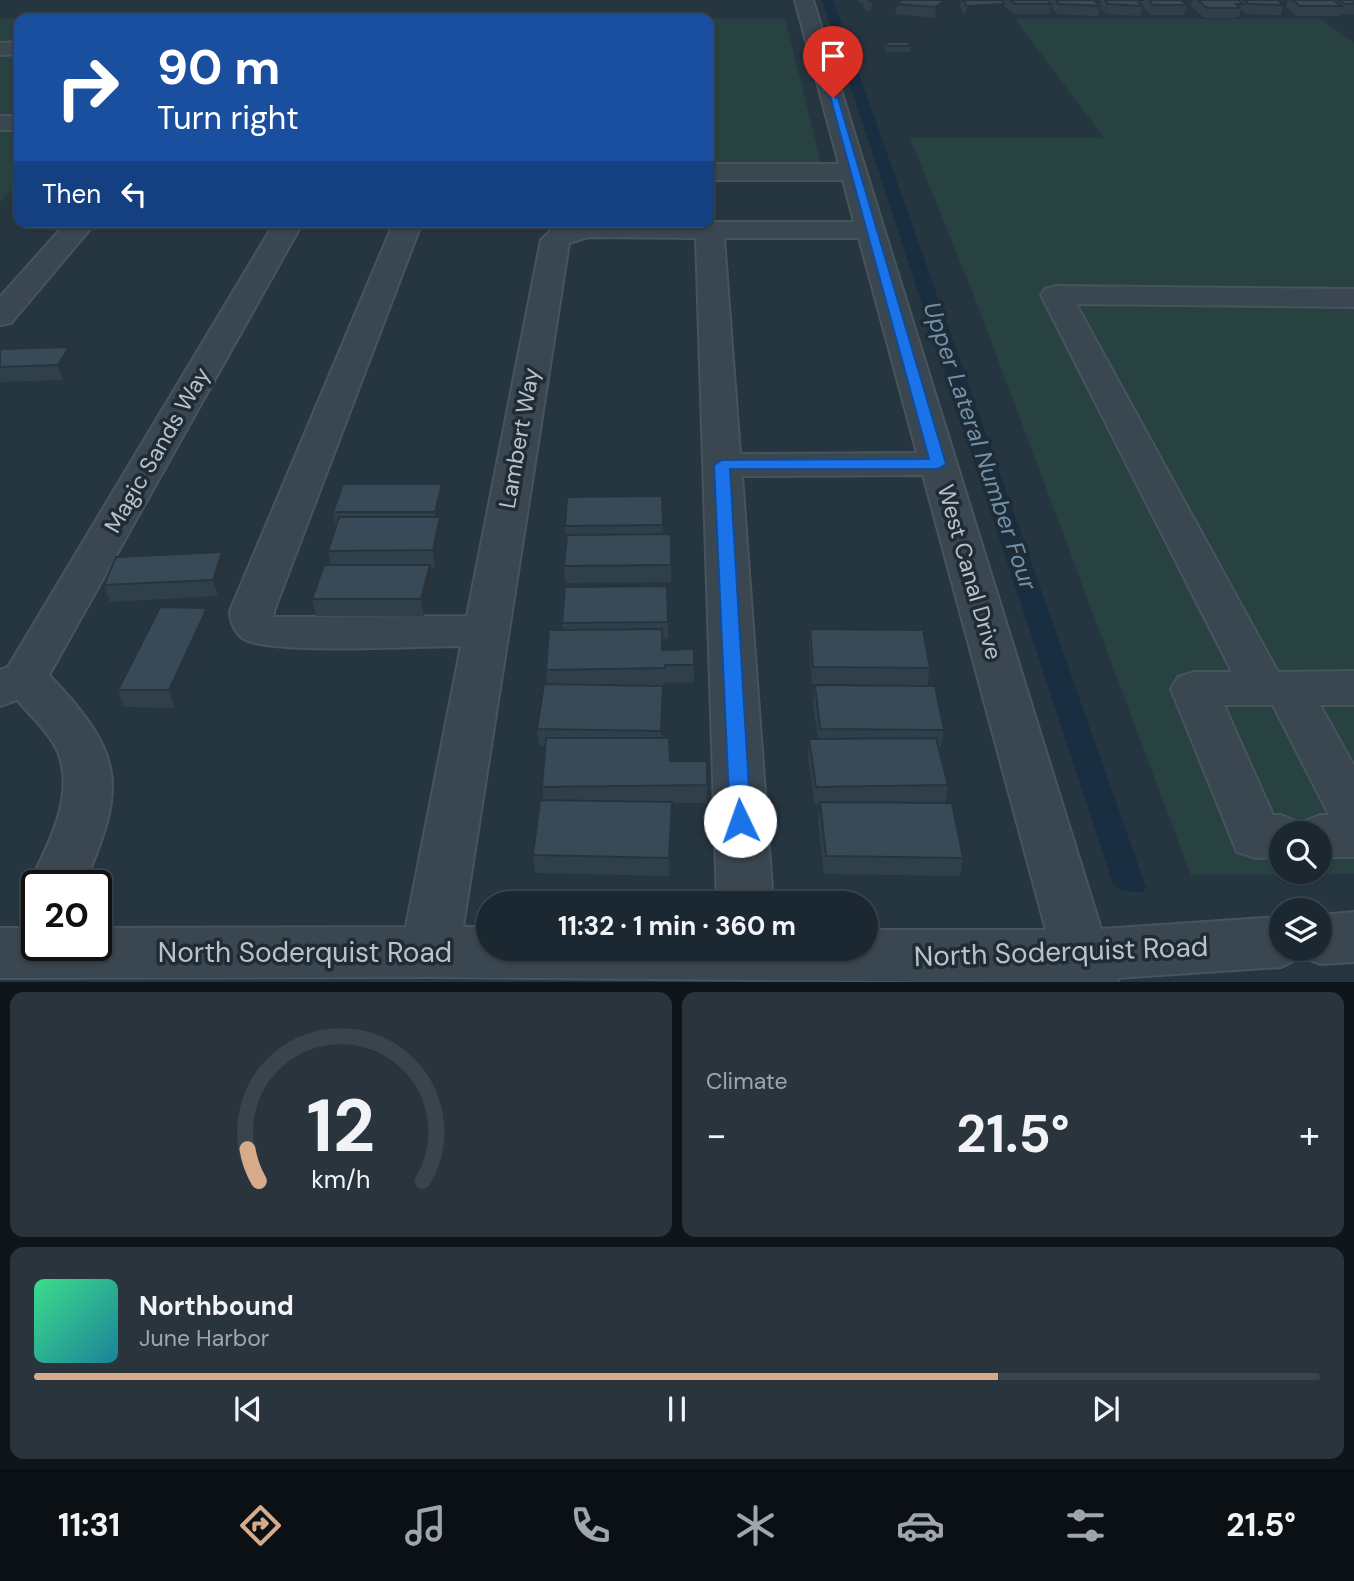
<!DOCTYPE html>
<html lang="en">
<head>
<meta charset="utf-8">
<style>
	:root { --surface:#1c2831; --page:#29343d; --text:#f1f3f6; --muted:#a0a6ab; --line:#3a444d; --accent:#d6ab8b }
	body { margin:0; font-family:"DM Sans",sans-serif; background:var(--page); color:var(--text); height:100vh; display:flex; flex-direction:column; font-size:26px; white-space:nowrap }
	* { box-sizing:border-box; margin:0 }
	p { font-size:23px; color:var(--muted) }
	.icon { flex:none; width:38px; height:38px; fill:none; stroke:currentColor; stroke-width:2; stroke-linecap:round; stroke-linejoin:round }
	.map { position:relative; height:982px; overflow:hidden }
	.panel { display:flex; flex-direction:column; gap:10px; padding:10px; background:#0f161b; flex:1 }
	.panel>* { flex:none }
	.hud { position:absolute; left:14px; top:14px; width:700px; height:214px; border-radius:14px; box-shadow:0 2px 5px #0004,0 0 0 2px var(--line); background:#1a4fa0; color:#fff; overflow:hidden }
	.tools { position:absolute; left:1269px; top:821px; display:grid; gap:14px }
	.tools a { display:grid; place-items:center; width:63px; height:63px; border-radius:50%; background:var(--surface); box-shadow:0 2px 5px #0004,0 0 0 2px var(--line); font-size:35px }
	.speed { position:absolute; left:21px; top:870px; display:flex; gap:14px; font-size:35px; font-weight:700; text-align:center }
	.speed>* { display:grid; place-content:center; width:91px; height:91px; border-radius:50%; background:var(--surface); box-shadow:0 2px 5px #0004,0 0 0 2px var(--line); line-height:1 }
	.speed .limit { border:4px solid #111; border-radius:10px; background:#fff; color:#111 }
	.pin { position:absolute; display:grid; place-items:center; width:60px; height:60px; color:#fff; margin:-72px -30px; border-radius:50% 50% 50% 0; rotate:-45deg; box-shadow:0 0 7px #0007 }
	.pin .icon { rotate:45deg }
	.me { position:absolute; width:77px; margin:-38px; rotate:357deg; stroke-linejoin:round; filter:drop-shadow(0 0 5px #0008) }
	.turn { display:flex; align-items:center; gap:24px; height:147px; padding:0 28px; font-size:32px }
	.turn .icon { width:91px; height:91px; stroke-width:2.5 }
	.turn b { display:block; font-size:49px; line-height:60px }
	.then { display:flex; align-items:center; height:66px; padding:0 28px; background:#0003; gap:14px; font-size:26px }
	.big { font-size:52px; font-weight:700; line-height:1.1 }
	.panel .widget { flex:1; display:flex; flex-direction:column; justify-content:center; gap:10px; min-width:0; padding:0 24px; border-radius:14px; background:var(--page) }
	.panel .dial { align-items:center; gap:0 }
	.dial svg { height:182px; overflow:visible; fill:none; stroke:var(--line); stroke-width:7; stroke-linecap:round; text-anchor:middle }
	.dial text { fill:var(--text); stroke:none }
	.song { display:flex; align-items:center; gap:21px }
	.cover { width:84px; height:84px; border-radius:10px; background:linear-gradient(135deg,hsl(150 70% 55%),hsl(190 70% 35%)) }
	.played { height:7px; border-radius:4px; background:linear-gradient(90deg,var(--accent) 75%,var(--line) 75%) }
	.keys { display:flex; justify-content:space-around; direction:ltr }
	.heat { display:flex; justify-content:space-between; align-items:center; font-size:38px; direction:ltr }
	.panel .tiles { flex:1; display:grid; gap:10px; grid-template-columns:1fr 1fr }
	.widget:last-child { grid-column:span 2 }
	.trip { position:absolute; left:476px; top:891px; width:402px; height:70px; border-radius:35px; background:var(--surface); box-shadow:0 2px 5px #0004,0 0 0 2px var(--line); font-weight:700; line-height:70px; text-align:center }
	.dock { display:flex; height:112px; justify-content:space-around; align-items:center; background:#0b1014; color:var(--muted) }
	.dock .icon { width:49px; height:49px }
	.dock .current { color:var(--accent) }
	.dock b { font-size:32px; color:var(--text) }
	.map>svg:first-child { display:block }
	.green { fill:#284241; fill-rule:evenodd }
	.water { fill:#192e40 }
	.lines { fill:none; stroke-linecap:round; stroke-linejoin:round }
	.minor-casing { stroke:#47535d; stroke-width:4 }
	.minor { fill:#3a4751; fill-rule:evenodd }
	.wall { fill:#30404b }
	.shaded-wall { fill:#27343d }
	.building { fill:#384a57; stroke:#27343d; stroke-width:2 }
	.route { fill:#1a73e8; stroke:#114b97; stroke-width:2 }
	.labels { text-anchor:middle; stroke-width:7; stroke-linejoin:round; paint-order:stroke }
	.street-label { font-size:23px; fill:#b7c2cb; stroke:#1f2c36 }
	.water-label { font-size:24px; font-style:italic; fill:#7091aa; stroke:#1f2c36 }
	.near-street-label { font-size:28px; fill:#b7c2cb; stroke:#1f2c36 }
</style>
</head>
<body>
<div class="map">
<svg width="1354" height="983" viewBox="0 0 1354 983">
	<rect width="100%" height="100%" fill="#263641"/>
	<path class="green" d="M0,19H785L822,167H709V19H19V183L0,202Z
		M1015,19H1320L1354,43V874L1191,875L971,288L910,138H1104ZM1281,833H1320V872H1281Z"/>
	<path class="water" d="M822,0H833L1146,887L1143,892L1123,891L1113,884Z"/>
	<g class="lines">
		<defs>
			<path id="minor" d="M795,0H813L1101,929L1281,917V948H1320V915L1354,912V962L1320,964L1302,957L1281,967L1117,978L1118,983L430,977L0,978V928H37V945H96V928L406,927L461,646C422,646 271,655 244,639C235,634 230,621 230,611L394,222H422L274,611V617L467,616L541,240L555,227L579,222H854L843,180H709V164H839ZM588,237L696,238L717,903H773L742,476L923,475L1046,930H866V948H488V927H463L569,243ZM724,238H859L917,453L740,454Z
				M19,42V54L0,55V43Z
				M0,116H19V130H0Z
				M67,222H96L11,323L0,325V297Z
				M275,222H303L49,675C125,755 127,786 83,886H37L36,902L28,886C47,847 76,796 58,752C49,732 31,716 17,700L0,706V670L8,667Z
				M1056,286L1354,289V307L1076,304L1278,672L1354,671V705H1320L1354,766V857H1320V833H1281V857L1256,858L1237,852L1171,689L1178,677L1194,672H1232L1041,295L1045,289ZM1224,705H1273L1329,815H1320L1300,823L1281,815H1273Z"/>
		</defs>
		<use href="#minor" class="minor-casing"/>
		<use href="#minor" class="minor"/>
	</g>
	<path class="wall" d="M857,0H898L897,3L946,8L935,18L895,14L896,9L871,12L863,8L864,5L857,1Z
		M961,0H1047L1049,2V0H1094L1100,6L1101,0H1181L1187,5L1184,15H1151L1143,6L1140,16L1106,14L1100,7L1098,16L1057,14L1050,5L1049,14H1014L1004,6L1003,14L965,16L960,7Z
		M1193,0H1278L1283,5L1281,15L1247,14L1241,10L1238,18H1204L1191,6Z
		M1288,0H1354V14H1342L1340,13L1339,16H1297L1286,7Z
		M885,42L911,46L910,52H886L884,48Z
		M69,347L74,362L63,380L0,382V349Z
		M442,484L444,500L440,517L442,533L435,567H430L432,582L424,616H316L312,599L331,565L328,551L336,527L333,512Z
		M662,496L663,534H671V582L565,583L564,566L566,543L565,526Z
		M226,568L218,596L110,602L104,585Z
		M667,586L668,639H662V650L694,649V682L665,683V685L642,686H663L662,738L670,761L707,785V803H672L669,876L535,873L533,855L543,800L542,787L546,746H539L537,729L547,684L546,670L563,630L562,623Z
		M207,608L212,625L175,708L124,707L118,690Z
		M810,629L930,668L927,686L812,684L809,646Z
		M815,685L944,730L941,747H939L948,785L945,803L963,858L960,876L824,874L818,820L820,804H815L808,757L809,739H818L813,703Z"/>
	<path class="shaded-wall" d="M884,0H898L896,9L871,12L872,2Z
		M945,0H947L946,8L935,18L936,7Z
		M1004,4L1003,14L965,16L967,6Z
		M69,347L74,362L63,380L58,365Z
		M442,484L444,500L437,528L435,512Z
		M440,517L442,533L435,567L433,550Z
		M222,552L226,568L218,596L213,580Z
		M430,565L432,582L424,616L421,599Z
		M207,608L212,625L175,708L169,690Z
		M663,686V704L661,749V731Z
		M672,802V820L669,876V858Z"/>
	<path class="building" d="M867,0H888L872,2Z
		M902,0H945L936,7L896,4Z
		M963,0H1002L1004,4L967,6Z
		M1010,0H1047L1051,4H1015Z
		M1056,0H1094L1100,6L1059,4Z
		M1105,0H1144H1137L1142,6L1108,4Z
		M1149,0H1181L1187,5H1153Z
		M1198,0H1238L1243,4H1236L1240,8H1207Z
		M1244,0H1278L1283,5L1249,4Z
		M1292,0H1333L1342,6H1300Z
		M1339,0H1354V4H1345Z
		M885,42H908L911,46H887Z
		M69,347L58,365L0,367V349Z
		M343,484H442L435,512H333Z
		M662,496L663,525L565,526L567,497Z
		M339,517H440L433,550L328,551Z
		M671,534V565L564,566L567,535Z
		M222,552L213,580L104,585L116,557Z
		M324,565H430L421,599H312Z
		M667,586L668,622L562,623L565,587Z
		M160,607L207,608L169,690H118Z
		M662,629V650L694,649V665H665V668L546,670L549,630Z
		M810,629L923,630L930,668L813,667Z
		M544,684L663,686L661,731L537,729Z
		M815,685L935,686L944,730L820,729Z
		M546,738H669L670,761H707V785L542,787Z
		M936,738L948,785L816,787L809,739Z
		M540,800L672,802L669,858L533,855Z
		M820,802L952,803L963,858L826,856Z"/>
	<path class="route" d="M830,96L838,98L946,464L938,469H730L751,821L748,827L740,829L733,827L730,821L714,465L722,460L929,459Z"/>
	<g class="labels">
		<g class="street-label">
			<text transform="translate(519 438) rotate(-80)" y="8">Lambert Way</text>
			<text transform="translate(157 450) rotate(-60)" y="8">Magic Sands Way</text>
			<text transform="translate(970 572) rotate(74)" y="8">West Canal Drive</text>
		</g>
		<g class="water-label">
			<text transform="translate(980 446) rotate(71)" y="8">Upper Lateral Number Four</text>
		</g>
		<g class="near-street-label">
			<text transform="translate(1061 951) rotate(-2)" y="10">North Soderquist Road</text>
			<text x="305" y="962">North Soderquist Road</text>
		</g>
	</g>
</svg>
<div class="tools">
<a><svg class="icon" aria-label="search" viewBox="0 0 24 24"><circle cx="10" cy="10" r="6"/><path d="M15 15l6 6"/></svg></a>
<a><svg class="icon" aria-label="layers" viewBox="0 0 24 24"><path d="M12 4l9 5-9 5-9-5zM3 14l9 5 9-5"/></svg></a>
</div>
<div class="speed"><div class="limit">20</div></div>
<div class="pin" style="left:833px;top:98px;background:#d93025"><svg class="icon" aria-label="arrive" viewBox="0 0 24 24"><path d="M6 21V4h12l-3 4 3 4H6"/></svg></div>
<svg class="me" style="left:740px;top:821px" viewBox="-20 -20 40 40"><circle r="19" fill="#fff"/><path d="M0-13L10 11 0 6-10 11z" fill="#1a73e8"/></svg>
<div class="trip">11:32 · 1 min · 360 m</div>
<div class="hud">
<div class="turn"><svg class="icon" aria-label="right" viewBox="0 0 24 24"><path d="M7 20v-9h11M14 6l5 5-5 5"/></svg><div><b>90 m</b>Turn right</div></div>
<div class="then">Then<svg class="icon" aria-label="left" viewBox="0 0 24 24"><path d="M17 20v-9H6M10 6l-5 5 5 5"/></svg></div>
</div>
</div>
<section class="panel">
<div class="tiles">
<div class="widget dial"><svg viewBox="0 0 100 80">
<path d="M14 69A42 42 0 1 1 86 69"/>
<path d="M14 69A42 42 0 0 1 9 55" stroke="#d6ab8b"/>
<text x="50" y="56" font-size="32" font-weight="700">12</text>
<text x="50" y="72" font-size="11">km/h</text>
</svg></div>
<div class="widget"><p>Climate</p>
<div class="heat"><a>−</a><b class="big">21.5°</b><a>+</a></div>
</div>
<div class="widget">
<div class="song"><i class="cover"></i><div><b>Northbound</b><p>June Harbor</p></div></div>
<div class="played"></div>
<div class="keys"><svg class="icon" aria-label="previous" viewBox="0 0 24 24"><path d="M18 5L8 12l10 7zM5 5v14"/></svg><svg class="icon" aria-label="pause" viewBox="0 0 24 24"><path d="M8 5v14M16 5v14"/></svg><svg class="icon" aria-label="next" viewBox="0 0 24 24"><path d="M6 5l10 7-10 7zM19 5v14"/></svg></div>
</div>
</div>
</section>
<nav class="dock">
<b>11:31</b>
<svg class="icon current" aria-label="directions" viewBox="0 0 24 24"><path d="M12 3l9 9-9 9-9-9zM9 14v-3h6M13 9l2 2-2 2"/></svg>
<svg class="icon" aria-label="music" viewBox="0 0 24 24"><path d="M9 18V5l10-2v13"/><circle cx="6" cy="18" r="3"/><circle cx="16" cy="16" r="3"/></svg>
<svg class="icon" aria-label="phone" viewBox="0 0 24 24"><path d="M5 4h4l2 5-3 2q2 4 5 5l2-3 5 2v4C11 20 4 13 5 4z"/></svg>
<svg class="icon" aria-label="climate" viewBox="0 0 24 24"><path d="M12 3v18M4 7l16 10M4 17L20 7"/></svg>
<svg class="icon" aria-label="car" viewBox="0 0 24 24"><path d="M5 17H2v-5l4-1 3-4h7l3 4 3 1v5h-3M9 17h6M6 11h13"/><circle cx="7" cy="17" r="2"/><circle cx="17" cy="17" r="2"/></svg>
<svg class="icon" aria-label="filters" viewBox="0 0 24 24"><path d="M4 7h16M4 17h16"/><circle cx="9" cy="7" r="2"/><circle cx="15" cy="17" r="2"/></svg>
<b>21.5°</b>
</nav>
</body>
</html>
